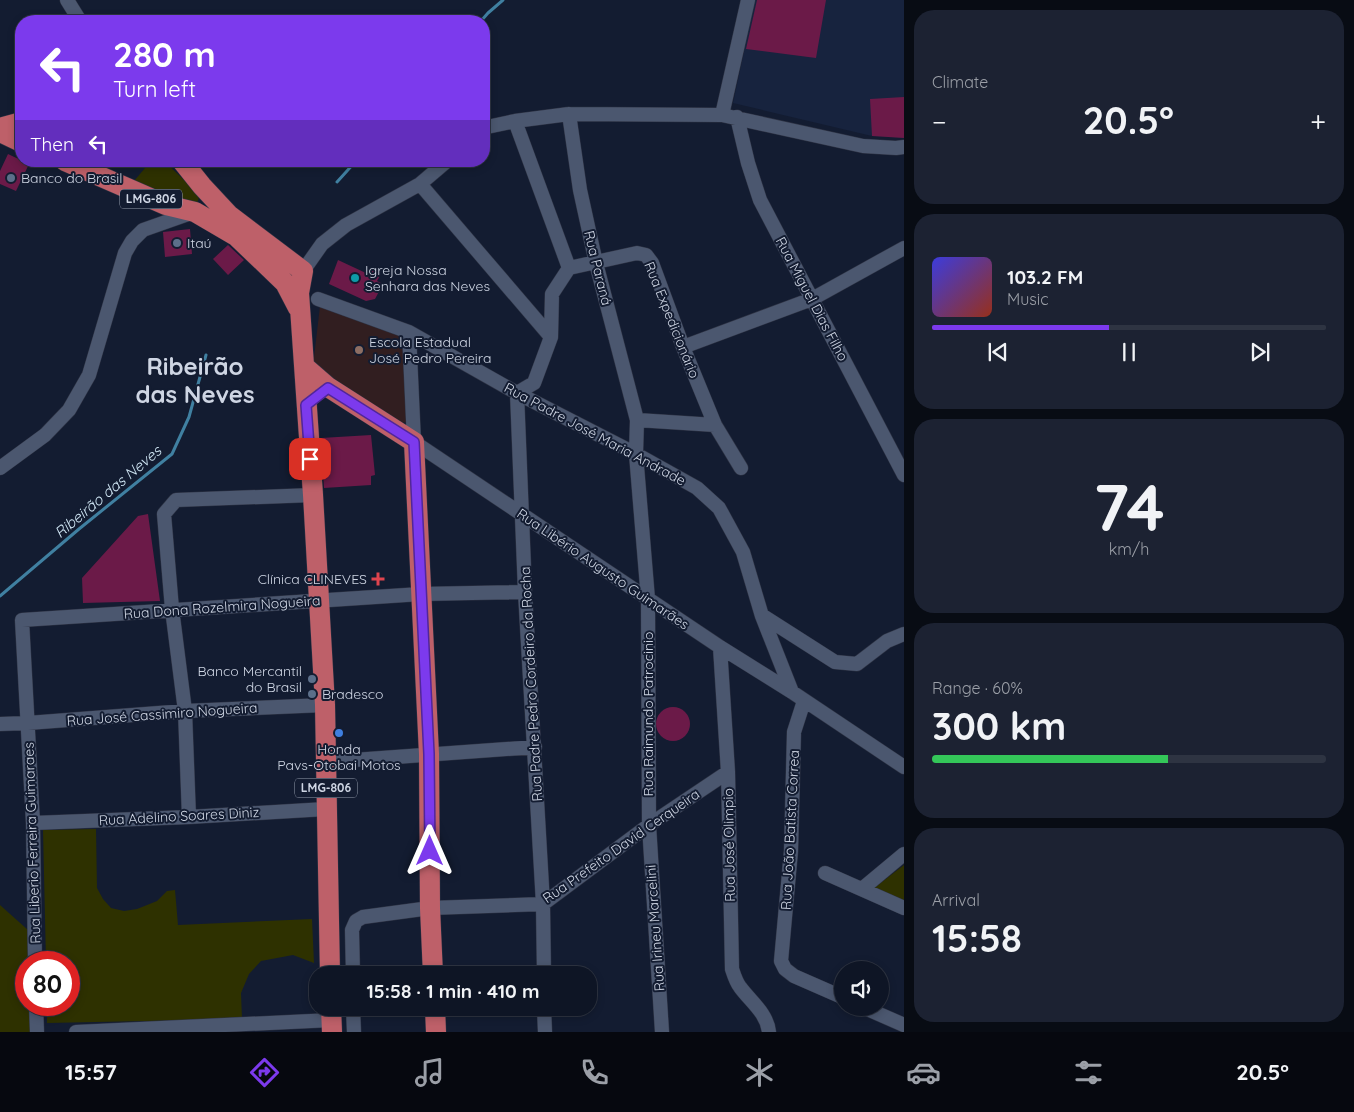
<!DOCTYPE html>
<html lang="en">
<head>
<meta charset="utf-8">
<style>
	:root { --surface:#0e1525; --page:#1c2232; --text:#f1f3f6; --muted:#9b9fa7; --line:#2e3442; --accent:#7c3aed }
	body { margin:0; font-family:Quicksand,sans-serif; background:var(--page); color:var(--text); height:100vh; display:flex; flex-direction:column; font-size:19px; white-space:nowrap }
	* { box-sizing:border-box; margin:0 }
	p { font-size:16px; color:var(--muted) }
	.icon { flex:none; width:28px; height:28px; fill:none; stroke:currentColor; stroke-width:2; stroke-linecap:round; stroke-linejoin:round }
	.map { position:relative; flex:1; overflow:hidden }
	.drawer { display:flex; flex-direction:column; gap:10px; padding:10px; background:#080c14; width:450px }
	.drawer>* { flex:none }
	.banner { position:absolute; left:15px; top:15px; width:475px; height:152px; border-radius:20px; box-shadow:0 2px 8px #0003,0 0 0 1px var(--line); background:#7c3aed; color:#fff; overflow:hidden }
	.buttons { position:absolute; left:834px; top:961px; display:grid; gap:10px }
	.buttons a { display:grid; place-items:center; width:55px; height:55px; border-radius:50%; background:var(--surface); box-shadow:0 2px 8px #0003,0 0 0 1px var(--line); font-size:25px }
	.speed { position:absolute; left:15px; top:951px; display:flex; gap:10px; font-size:25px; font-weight:700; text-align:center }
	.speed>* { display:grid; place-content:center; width:65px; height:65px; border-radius:50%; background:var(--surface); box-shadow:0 2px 8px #0003,0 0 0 1px var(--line); line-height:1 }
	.speed .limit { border:8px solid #d22; background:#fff; color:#111 }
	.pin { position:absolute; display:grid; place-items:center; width:42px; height:42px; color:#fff; margin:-21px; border-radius:10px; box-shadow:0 2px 8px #0006 }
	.me { position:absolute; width:55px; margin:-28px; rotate:0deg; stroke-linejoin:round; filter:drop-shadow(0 0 4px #0008) }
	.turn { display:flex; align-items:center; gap:18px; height:105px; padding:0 15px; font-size:22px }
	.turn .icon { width:65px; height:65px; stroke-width:2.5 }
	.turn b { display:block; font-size:35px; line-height:42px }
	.then { display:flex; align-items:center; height:48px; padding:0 15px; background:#0003; gap:10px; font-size:19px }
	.big { font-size:38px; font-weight:700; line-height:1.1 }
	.drawer .widget { flex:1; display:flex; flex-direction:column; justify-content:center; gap:8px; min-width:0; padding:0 18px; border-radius:20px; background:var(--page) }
	.drawer .dial { align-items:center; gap:0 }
	.dial b { font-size:65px; line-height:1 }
	.song { display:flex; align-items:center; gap:15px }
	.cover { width:60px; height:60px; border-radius:8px; background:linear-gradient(135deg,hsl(240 70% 55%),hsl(10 70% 35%)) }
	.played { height:5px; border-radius:2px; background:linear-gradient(90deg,var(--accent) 45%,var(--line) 45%) }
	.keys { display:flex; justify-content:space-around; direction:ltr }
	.heat { display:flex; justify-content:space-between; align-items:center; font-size:28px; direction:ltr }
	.charge { height:8px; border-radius:4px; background:linear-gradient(90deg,#34c759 60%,var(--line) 0) }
	.trip { position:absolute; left:309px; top:966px; width:288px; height:50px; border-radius:20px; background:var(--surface); box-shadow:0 2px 8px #0003,0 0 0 1px var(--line); font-weight:700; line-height:50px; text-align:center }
	.dock { display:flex; height:80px; justify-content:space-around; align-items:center; background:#06080f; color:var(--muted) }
	.dock .icon { width:35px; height:35px }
	.dock .active { color:var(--accent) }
	.dock b { font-size:22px; color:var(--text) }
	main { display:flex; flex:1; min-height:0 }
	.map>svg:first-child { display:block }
	.built { fill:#17233e }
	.education { fill:#311e20 }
	.green { fill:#2e3100 }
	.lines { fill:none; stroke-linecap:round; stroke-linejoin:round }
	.stream { stroke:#4080a1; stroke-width:3 }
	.building { fill:#6b1a48 }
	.minor-casing { stroke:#2f3445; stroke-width:15 }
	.highway-casing { stroke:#2f3445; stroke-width:21 }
	.minor { stroke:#4b576f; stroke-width:14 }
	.highway { stroke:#be6069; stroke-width:20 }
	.route-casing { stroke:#51269a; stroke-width:12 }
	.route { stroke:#7c3aed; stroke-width:9 }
	.service-dot { fill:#5c6f8a; stroke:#131c31; stroke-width:2 }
	.culture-dot { fill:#0f9aa8; stroke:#131c31; stroke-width:2 }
	.education-dot { fill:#8d6e63; stroke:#131c31; stroke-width:2 }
	.health-dot { fill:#e0444e; stroke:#131c31; stroke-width:2 }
	.shop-dot { fill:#3f7fe0; stroke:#131c31; stroke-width:2 }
	.labels { text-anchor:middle; stroke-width:4; stroke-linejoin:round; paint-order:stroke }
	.shield { fill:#131c31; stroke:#969eae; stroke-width:1 }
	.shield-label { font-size:12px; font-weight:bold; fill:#ced5e3 }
	.poi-label { font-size:14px; fill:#ced5e3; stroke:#131c31; text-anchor:start }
	.street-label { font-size:14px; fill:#ced5e3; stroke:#131c31 }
	.water-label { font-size:15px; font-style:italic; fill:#d1e7f5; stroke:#131c31 }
	.town-label { font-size:24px; font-weight:bold; fill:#ced5e3; stroke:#131c31 }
</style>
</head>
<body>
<main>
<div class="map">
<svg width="904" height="1032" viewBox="0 0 904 1032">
	<rect width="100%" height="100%" fill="#131c31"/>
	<path class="built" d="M755,0H904V138L872,136L733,103Z"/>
	<path class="education" d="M320,306L402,334L407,422L397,424L313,366Z"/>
	<path class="green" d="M151,161H164L200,195L197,203L181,204L134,181Z
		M96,829L97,888L103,899L111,908L124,911L137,909L157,901L167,891L175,890L178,925L312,919L314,963L293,955L261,961L249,974L241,993L242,1019L47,1023V1005H69V962H46L43,830Z
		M904,865V902L874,888Z
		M0,905L28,930L30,962H26V1005H31L33,1032H0Z"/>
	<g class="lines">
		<path class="stream" d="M481,21L488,13L503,0
			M337,182L356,161
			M0,596L79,529L172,454L189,417L206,355"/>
	</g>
	<path class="building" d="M757,0H826L816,58L746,49Z
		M904,97V138L872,136L870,99Z
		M8,154L29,164L16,191L0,184V171Z
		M190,229L192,254L165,257L163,232Z
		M228,245L244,260L228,275L213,259Z
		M338,260L368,274L371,270L381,274L377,281L383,284L375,299L366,301L329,284Z
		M371,435L375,475L371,476V485L324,488L321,438Z
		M148,514L160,601L83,603L82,578L138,516Z
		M656 724a17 17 0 1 1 34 0a17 17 0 1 1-34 0Z"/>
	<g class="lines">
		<defs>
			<path id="minor" d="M67,0L80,21
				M569,114L580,190L596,263L637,420L636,454L648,599L649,825L662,1032
				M722,115L748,0
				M737,117L748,163L760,200L904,475
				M515,121L569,268
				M484,130L487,127L515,121L569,114L722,115L863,146L896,148L904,147
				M420,184L551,337
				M303,271L322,244L346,225L420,184L447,161
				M318,299L409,332L517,393L636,454L697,488L719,508L743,552L762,616L792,692
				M409,332L414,442L720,647L792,692L904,767
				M683,347L812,299L904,248
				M517,393L525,592L543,904L544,975
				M517,393L534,383L551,337L552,294L569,268L637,253L646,255L652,263L683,347L715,425L741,468
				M637,420L715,425
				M0,468L45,435L69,410L89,375L125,253L132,241L143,230L194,212
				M763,616L835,662L857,664L887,641L904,634
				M720,647L728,772L732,969C734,975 736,982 740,987C751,1002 767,1013 769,1032
				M804,701L794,732L791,851L781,961L785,969L794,976L842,997
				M0,724L28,723L185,711L325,705
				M326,762L535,747
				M189,817L185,711L172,609L164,514L176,500L313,495
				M33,823L189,817L326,809
				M825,873L904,908
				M862,889L904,854
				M35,962L33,823L22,620L421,594L525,592
				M353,975L352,930L356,921L363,917L430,908L543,904L649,825L728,772
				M36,1005L37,1032
				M353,1008L354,1032
				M544,1008L545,1032
				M865,1008L904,1025
				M76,1032L332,1020"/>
			<path id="highway" d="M0,128L21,122
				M0,132L21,142
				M65,161L166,205L195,212L236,236L285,283L298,308
				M182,161L202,186L229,215L303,271
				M303,271L299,293L313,495L325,705L330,975
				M305,367L328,387L414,442L429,754L430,908L433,975
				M331,1008L332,1032
				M435,1008L436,1032"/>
		</defs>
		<use href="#minor" class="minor-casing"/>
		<use href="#highway" class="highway-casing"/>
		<use href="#minor" class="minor"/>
		<use href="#highway" class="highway"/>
	</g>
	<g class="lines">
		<defs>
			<path id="route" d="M310,459L306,405L328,388L414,442L429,754L430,851"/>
		</defs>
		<use href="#route" class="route-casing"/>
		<use href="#route" class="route"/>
	</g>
	<g class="service-dot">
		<circle cx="11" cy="178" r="5"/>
		<circle cx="177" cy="243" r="5"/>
		<circle cx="312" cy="679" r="5"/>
		<circle cx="312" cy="694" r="5"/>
	</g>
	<circle class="culture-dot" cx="355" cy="278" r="5"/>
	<circle class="education-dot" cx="359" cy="350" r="5"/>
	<path class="health-dot" d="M375.5 571.5h5v5h5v5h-5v5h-5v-5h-5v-5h5z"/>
	<circle class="shop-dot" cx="339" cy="733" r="5"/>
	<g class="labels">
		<g class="shield">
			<rect x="120" y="189.5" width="62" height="19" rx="4"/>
			<rect x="295" y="778.5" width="62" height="19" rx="4"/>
		</g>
		<g class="shield-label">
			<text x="151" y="203">LMG-806</text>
			<text x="326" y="792">LMG-806</text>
		</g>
		<g class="poi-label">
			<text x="21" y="183">Banco do Brasil</text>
			<text x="187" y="248">Itaú</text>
			<text x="365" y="275">Igreja Nossa<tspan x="365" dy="16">Senhara das Neves</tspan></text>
			<text x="369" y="347">Escola Estadual<tspan x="369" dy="16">José Pedro Pereira</tspan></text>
			<text x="367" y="584" text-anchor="end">Clínica CLINEVES</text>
			<text x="302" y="676" text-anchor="end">Banco Mercantil<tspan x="302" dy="16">do Brasil</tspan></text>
			<text x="322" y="699">Bradesco</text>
			<text x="339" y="754" text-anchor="middle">Honda<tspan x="339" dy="16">Pavs-Otobai Motos</tspan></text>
		</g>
		<g class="street-label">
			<text transform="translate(598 268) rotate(76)" y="5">Rua Paraná</text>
			<text transform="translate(812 299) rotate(62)" y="5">Rua Miguel Dias Filho</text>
			<text transform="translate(672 320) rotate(68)" y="5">Rua Expedicionário</text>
			<text transform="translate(595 434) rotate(28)" y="5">Rua Padre José Maria Andrade</text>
			<text transform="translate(603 569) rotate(34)" y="5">Rua Libério Augusto Guimarães</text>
			<text transform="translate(222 607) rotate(-4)" y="5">Rua Dona Rozelmira Nogueira</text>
			<text transform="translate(531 684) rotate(-93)" y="5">Rua Padre Pedro Cordeiro da Rocha</text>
			<text transform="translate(162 714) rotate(-4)" y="5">Rua José Cassimiro Nogueira</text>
			<text transform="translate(648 714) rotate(-90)" y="5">Rua Raimundo Patrocinio</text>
			<text transform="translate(179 816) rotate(-3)" y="5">Rua Adelino Soares Diniz</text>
			<text transform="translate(790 830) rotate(-87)" y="5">Rua João Batista Correa</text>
			<text transform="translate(32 843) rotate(-92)" y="5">Rua Liberio Ferreira Guimaraes</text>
			<text transform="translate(729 845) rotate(-91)" y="5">Rua José Olimpio</text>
			<text transform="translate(621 846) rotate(-35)" y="5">Rua Prefeito David Cerqueira</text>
			<text transform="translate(655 928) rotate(-94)" y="5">Rua Irineu Marcelini</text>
		</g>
		<g class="water-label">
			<text transform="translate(108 492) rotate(-40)" y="5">Ribeirão das Neves</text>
		</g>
		<g class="town-label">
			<text x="195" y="375">Ribeirão<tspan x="195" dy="28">das Neves</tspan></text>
		</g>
	</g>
</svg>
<div class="buttons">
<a><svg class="icon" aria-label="sound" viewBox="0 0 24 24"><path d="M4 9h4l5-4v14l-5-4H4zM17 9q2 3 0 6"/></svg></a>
</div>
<div class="speed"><div class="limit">80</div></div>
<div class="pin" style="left:310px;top:459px;background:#d93025"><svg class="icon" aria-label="arrive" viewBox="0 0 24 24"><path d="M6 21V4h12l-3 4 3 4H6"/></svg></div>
<svg class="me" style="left:430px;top:851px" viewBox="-20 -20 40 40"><path d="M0-17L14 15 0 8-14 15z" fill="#7c3aed" stroke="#fff" stroke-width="4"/></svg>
<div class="trip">15:58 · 1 min · 410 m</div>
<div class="banner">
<div class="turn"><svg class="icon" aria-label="left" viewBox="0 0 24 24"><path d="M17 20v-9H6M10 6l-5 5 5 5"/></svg><div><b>280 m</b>Turn left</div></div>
<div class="then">Then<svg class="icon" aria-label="left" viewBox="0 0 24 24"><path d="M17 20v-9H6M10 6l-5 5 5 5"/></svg></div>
</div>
</div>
<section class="drawer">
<div class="widget"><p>Climate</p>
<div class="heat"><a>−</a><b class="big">20.5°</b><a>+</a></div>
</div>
<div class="widget">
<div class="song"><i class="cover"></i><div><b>103.2 FM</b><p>Music</p></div></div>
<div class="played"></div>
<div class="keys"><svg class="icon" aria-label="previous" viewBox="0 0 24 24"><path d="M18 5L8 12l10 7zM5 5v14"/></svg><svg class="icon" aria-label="pause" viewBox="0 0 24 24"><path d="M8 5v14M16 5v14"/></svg><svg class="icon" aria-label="next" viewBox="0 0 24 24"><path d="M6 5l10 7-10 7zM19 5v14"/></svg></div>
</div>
<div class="widget dial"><b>74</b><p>km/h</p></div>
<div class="widget"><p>Range · 60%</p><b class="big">300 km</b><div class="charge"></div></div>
<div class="widget"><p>Arrival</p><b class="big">15:58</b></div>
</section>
</main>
<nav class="dock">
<b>15:57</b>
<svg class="icon active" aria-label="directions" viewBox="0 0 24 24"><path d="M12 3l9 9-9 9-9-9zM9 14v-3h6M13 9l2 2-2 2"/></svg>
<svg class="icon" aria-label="music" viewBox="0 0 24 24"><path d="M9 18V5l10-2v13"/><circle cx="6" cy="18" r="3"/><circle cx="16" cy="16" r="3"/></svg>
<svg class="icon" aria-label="phone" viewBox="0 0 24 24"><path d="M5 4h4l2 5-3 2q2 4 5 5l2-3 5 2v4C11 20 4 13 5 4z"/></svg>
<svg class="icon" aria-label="climate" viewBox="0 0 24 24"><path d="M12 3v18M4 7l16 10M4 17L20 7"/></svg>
<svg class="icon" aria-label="car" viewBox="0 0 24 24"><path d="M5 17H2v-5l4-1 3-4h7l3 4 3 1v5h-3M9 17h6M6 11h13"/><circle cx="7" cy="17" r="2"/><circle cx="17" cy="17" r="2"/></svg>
<svg class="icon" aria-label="filters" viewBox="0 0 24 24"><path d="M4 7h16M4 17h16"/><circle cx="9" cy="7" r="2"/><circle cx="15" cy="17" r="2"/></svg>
<b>20.5°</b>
</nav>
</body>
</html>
